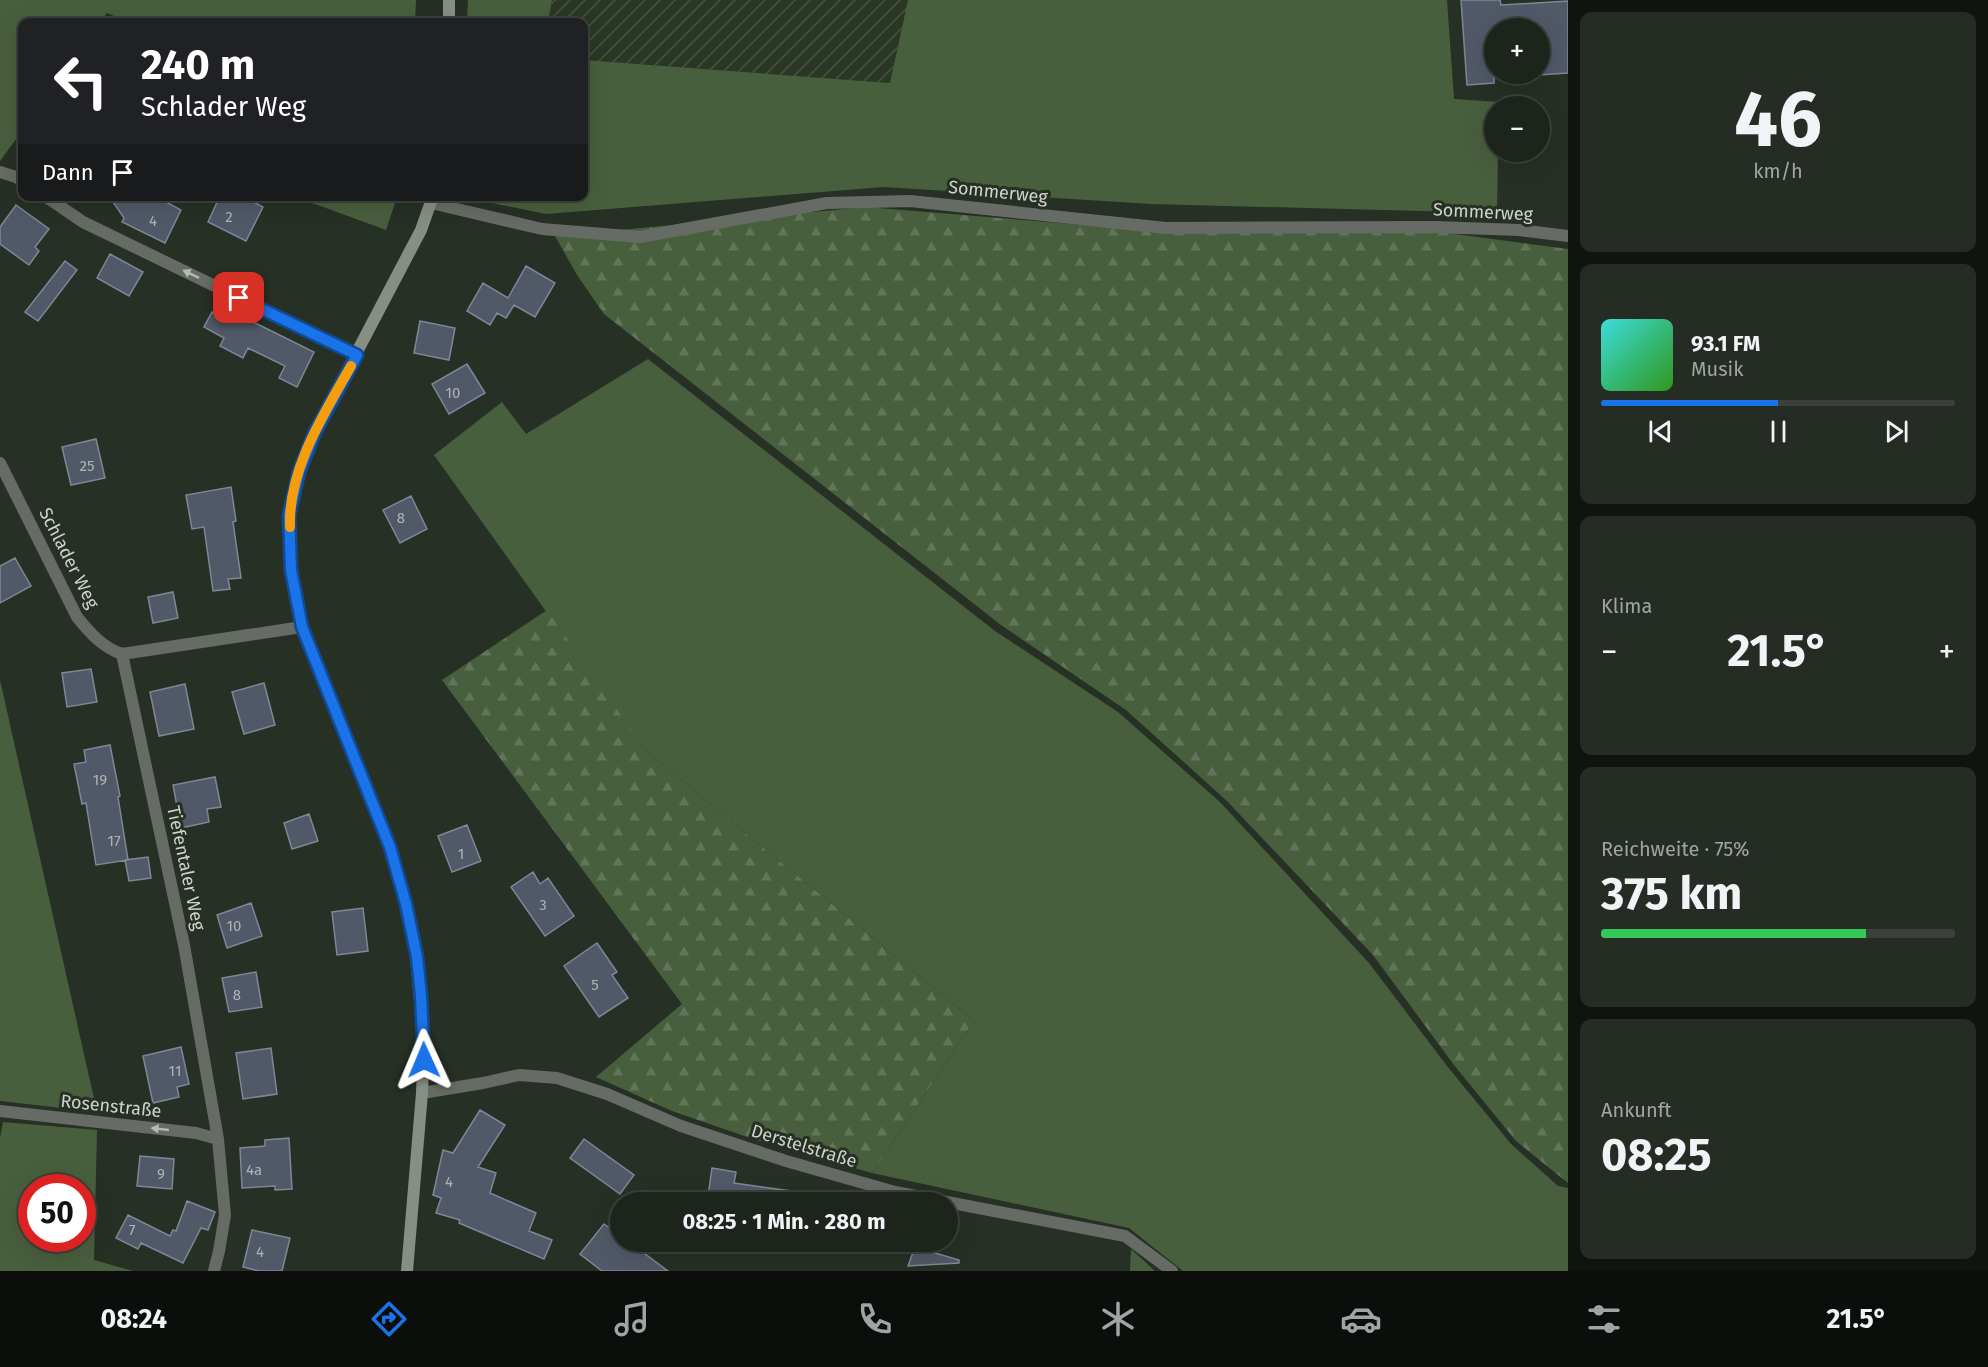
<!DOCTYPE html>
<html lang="de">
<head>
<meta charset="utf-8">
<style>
	:root { --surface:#1d241b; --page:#252c24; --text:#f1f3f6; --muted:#a0a4a3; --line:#3b413a; --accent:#1a73e8 }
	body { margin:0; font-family:"Fira Sans",sans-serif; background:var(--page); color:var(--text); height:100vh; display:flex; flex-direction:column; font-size:22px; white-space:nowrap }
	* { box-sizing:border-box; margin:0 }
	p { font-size:20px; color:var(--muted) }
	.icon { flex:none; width:33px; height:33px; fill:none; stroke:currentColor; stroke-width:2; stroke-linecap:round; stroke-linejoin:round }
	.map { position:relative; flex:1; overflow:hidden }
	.side { display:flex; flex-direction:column; gap:12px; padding:12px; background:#10140f; width:420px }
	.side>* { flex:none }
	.banner { position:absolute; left:18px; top:18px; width:570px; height:183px; border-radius:12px; box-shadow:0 6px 24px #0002,0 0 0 2px var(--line); background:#202124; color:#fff; overflow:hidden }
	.tools { position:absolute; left:1484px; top:18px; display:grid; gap:12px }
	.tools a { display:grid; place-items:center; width:66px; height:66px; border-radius:50%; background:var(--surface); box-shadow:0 6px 24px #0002,0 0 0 2px var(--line); font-size:30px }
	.speed { position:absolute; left:18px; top:1174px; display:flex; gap:12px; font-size:30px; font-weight:700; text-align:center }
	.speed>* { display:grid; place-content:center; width:78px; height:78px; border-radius:50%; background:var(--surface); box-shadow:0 6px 24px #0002,0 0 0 2px var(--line); line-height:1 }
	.speed .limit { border:9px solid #d22; background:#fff; color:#111 }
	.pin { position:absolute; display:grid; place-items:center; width:51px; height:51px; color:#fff; margin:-26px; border-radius:12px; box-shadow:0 3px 9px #0006 }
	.me { position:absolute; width:66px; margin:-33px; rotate:359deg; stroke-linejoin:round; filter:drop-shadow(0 0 4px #0008) }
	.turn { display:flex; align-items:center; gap:21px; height:126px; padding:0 24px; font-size:27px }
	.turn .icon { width:78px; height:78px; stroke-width:2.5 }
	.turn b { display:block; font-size:42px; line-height:51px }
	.then { display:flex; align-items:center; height:57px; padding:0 24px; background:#0003; gap:12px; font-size:22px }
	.big { font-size:45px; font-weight:700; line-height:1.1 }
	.side .tile { flex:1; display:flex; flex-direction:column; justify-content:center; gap:9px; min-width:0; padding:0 21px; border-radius:12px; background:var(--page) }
	.side .dial { align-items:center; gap:0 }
	.dial b { font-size:78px; line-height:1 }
	.song { display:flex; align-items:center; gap:18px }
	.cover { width:72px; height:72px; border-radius:9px; background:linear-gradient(135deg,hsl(180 70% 55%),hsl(110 70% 35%)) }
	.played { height:6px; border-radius:3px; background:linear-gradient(90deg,var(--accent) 50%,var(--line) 50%) }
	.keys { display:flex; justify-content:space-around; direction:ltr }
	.heat { display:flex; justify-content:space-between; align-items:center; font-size:33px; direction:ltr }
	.charge { height:9px; border-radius:4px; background:linear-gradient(90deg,#34c759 75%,var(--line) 0) }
	.trip { position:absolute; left:610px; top:1192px; width:348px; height:60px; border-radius:30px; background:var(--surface); box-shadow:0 6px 24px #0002,0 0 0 2px var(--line); font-weight:700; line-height:60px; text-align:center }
	.dock { display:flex; height:96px; justify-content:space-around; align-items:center; background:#0c0e0b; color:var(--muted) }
	.dock .icon { width:42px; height:42px }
	.dock .on { color:var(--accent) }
	.dock b { font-size:27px; color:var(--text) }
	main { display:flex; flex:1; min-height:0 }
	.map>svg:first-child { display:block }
	.industrial { fill:url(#industrial-furrows) }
	.green { fill:#485f3e; fill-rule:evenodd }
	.forest { fill:url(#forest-firs) }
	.building { fill:#515968; stroke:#7f8797; stroke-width:1.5 }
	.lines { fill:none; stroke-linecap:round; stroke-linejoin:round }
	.minor { stroke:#676b65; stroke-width:12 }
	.tertiary { stroke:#676b65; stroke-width:12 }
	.secondary { stroke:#878e84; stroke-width:12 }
	.oneway { fill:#b4b9b2 }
	.route-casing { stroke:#114b97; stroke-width:15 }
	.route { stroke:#1a73e8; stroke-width:10 }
	.slow { stroke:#f59e0b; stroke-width:10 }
	.labels { text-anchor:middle; stroke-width:6; stroke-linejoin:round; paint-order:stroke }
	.number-label { font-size:15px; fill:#afb4b2 }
	.street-label { font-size:18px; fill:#ced3cb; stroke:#273024 }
</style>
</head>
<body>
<main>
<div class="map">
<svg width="1568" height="1271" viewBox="0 0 1568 1271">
	<defs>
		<pattern id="industrial-furrows" width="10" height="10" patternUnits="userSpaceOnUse" patternTransform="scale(1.5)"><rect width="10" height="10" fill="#2a3725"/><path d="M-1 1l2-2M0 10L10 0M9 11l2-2" fill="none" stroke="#485343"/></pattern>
		<pattern id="forest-firs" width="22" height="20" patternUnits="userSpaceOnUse" patternTransform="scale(1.5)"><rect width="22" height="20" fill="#485f3e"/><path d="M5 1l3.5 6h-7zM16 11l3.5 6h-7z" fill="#617559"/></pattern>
	</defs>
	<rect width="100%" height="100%" fill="#273024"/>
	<path class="industrial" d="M552,0H908L890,83L584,60V22H548Z"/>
	<path class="green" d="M0,0H416L415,22H128L107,13L100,22H22V131L0,161Z
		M468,0H552L548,22H467Z
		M908,0H1447L1454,99L1498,102V106H1494V152H1498L1497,213L1151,204L884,187L546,214L463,197L584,196V60L890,83Z
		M296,197H397L386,230Z
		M648,359L995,631L1118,712L1220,802L1369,963L1447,1066L1511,1144L1558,1186L1568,1188V1271H1183L1129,1228L872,1173L974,1021L646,751L434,455L502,402L526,434Z
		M0,680L97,1112L0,1101Z
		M3,1122L97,1130L94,1260L133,1271H0V1138ZM32,1188H82V1239H32Z
		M1131,1249L1155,1271H1130Z"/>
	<path class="forest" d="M866,207L1167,232L1433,231L1568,249V1183L1516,1141L1454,1065L1373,955L1227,801L1126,710L1001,625L604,314L577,275L555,236Z
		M547,610L646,751L974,1021L872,1173L753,1139L672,1111L596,1077L682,1004L442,680Z"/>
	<path class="building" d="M1461,0H1500L1501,5L1568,1V73L1539,75V28H1494V83L1467,85Z
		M109,196H155L181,210L165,243L122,222L124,218Z
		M220,196H243L263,207L246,241L208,222Z
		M16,205L49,229L35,247L39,251L29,265L0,244V227Z
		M110,254L143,272L129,296L97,278Z
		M65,261L77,270L38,321L25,312Z
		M526,266L555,283L535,317L514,305L506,318L497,313L490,325L467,311L483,283L508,298Z
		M225,308L314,352L297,387L279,378L285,366L248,348L243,358L220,346L224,338L204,327L212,312L221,317Z
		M420,321L455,328L449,360L414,353Z
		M467,364L485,393L449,414L432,384Z
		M96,439L105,478L71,485L62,447Z
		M231,487L236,521L233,522L241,578L228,579L230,589L213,591L204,527L192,529L186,495Z
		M411,496L427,529L400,543L383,510Z
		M15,558L31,586L0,603V566Z
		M173,592L178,618L153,623L148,597Z
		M91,669L97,702L67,707L62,673Z
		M264,683L275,725L244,734L232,692Z
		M185,684L194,729L159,736L150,692Z
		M110,745L120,796L118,797L128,860L96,865L86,803L82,804L74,764L86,762L84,750Z
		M215,777L221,807L207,809L209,822L181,828L173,785Z
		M309,814L318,841L292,849L284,823Z
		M467,825L481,861L452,872L438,836Z
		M148,857L151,878L129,881L125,860Z
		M533,872L540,884L548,878L574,916L545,936L511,887Z
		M251,903L262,936L227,948L217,915Z
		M363,908L368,951L337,955L332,912Z
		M597,943L617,972L612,975L628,998L599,1017L564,966Z
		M256,972L262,1007L229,1012L222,978Z
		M181,1047L189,1084L177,1087L179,1097L153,1103L143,1056Z
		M271,1048L277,1094L243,1099L236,1053Z
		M480,1110L505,1125L478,1167L496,1173L490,1193L536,1213L529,1231L552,1240L544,1259L459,1223L460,1220L436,1213L441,1198L433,1195L443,1150L453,1153Z
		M289,1138L292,1189L275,1190V1186L242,1188L240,1148L265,1146V1140Z
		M584,1139L634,1175L620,1194L570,1158Z
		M140,1156L174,1159L172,1189L137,1186Z
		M712,1168L736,1172L734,1183L806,1193L805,1203H707Z
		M187,1201L215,1212L208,1230L201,1228L183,1263L141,1243L138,1249L116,1238L128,1215L170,1236L173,1230L176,1231Z
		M604,1224L621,1236V1242H629L668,1271H602L580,1254Z
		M252,1230L290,1238L282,1271H259L243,1267Z
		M915,1247L959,1260V1263L908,1266Z"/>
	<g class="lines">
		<path class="minor" d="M0,172L16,177L22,181
			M45,196L83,222L357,355
			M431,203L542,229L640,237L827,203L910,201L1166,228L1435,227L1519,230L1568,236
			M0,463L77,617C90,633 102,647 122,654
			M0,1111L196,1133L218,1139
			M214,1271L219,1251L225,1215L218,1139L184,945L122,654L302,627"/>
		<path class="tertiary" d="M422,1093L483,1083L519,1075L557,1078L607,1094L681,1126L786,1161L895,1192L1125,1236L1172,1271"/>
		<path class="secondary" d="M449,22V0
			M407,1271L422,1093L424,1043L416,957L407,904L390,847L302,627L291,570L289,515L299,472L315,432L421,230L433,196"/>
	</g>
	<defs><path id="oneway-solid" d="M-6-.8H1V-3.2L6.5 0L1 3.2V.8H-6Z" transform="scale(1.5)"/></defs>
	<g class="oneway">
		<use href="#oneway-solid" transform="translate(191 274) rotate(-154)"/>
		<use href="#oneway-solid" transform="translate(160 1129) rotate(-174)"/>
	</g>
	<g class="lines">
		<defs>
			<path id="route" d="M239,298L357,355L315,432L299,472L289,515L291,570L302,627L390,847L406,904L417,957L421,996L424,1060"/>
		</defs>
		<use href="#route" class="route-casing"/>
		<use href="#route" class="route"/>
		<path class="slow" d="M290,527C288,469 324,414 351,366"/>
	</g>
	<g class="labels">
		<g class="number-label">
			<text x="229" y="222">2</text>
			<text x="153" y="226">4</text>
			<text x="453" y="398">10</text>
			<text x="87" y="471">25</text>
			<text x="401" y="523">8</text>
			<text x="100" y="785">19</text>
			<text x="114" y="846">17</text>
			<text x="461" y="859">1</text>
			<text x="543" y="910">3</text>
			<text x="234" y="931">10</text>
			<text x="595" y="990">5</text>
			<text x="237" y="1000">8</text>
			<text x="175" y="1076">11</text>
			<text x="254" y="1175">4a</text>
			<text x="161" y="1179">9</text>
			<text x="449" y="1187">4</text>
			<text x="132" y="1235">7</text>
			<text x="260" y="1257">4</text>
		</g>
		<g class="street-label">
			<text transform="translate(998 192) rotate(6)" y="6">Sommerweg</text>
			<text transform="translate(1483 212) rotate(3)" y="6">Sommerweg</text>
			<text transform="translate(69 558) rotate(63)" y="6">Schlader Weg</text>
			<text transform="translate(186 868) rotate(78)" y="6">Tiefentaler Weg</text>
			<text transform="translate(111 1106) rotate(6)" y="6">Rosenstraße</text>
			<text transform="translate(804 1146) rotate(17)" y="6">Derstelstraße</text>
		</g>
	</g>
</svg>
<div class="tools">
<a>+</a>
<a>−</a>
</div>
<div class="speed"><div class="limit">50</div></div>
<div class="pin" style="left:239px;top:298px;background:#d93025"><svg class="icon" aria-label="arrive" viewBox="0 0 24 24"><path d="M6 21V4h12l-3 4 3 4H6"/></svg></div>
<svg class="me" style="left:424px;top:1060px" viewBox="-20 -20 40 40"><path d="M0-17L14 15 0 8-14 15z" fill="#1a73e8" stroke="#fff" stroke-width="4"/></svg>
<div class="trip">08:25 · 1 Min. · 280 m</div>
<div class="banner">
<div class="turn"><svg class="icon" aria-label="left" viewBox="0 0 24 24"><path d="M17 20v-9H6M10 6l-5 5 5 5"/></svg><div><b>240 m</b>Schlader Weg</div></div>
<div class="then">Dann<svg class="icon" aria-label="arrive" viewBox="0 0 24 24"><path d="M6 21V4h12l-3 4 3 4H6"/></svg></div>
</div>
</div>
<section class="side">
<div class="tile dial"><b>46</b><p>km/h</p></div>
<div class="tile">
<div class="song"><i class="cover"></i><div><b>93.1 FM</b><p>Musik</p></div></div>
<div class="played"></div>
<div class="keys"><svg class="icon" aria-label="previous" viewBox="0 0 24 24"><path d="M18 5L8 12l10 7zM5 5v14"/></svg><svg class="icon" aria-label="pause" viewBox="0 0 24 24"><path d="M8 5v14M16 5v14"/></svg><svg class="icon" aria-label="next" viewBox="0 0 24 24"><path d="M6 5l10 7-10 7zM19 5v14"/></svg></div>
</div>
<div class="tile"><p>Klima</p>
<div class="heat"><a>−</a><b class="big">21.5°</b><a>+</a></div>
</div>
<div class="tile"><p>Reichweite · 75%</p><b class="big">375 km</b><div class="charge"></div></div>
<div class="tile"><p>Ankunft</p><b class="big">08:25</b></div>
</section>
</main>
<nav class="dock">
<b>08:24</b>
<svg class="icon on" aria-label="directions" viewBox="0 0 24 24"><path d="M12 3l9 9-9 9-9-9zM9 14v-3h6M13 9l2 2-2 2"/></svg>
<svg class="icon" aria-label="music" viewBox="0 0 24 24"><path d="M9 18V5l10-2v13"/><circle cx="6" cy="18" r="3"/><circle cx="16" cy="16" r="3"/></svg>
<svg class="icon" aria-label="phone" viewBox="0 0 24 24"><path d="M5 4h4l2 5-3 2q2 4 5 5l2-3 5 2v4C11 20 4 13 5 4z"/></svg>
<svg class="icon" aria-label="climate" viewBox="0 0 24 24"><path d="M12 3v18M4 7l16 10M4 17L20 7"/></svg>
<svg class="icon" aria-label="car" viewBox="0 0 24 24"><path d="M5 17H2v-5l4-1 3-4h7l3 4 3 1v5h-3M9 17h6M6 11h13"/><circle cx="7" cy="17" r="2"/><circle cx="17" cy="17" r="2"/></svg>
<svg class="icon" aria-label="filters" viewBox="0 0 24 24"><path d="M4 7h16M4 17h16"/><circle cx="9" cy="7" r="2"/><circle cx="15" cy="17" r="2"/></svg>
<b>21.5°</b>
</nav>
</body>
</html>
